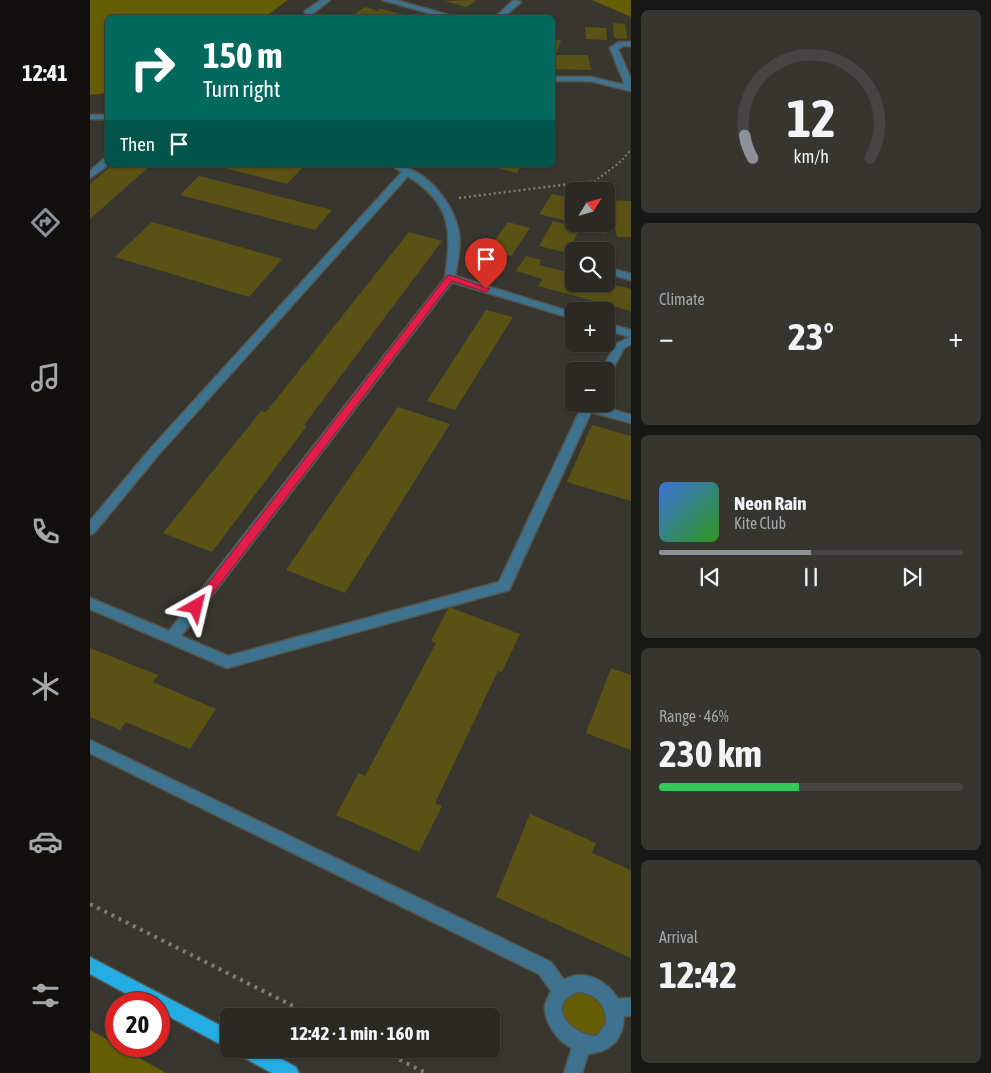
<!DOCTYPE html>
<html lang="en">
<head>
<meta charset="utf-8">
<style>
	:root { --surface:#2a2923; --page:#363530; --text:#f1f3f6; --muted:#a5a6a6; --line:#464541; --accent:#8c9099 }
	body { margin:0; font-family:"Asap Condensed",sans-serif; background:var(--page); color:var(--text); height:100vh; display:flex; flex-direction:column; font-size:19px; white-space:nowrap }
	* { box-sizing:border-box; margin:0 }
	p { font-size:16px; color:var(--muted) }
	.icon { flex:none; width:28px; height:28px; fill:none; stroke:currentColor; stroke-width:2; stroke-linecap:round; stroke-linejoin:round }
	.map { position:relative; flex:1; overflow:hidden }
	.panel { display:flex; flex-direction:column; gap:10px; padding:10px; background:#171713; width:360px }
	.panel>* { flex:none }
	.banner { position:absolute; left:15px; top:15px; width:450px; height:152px; border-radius:8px; box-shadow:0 1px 4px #0004,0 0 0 1px var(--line); background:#00695c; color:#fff; overflow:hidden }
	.needle { width:32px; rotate:53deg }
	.buttons { position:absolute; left:475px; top:182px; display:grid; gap:10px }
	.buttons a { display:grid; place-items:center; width:50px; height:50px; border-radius:8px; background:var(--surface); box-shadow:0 1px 4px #0004,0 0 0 1px var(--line); font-size:25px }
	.speed { position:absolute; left:15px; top:992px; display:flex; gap:10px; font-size:25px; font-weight:700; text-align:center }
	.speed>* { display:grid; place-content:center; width:65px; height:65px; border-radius:50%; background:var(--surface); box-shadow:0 1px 4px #0004,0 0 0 1px var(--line); line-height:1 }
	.speed .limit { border:8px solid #d22; background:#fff; color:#111 }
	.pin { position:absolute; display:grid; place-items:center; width:42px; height:42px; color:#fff; margin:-51px -21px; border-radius:50% 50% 50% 0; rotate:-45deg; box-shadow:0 0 5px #0007 }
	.pin .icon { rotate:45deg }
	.me { position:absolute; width:55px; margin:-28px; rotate:37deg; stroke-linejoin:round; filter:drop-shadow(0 0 4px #0008) }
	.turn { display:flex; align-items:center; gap:18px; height:105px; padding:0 15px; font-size:22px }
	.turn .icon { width:65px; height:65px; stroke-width:2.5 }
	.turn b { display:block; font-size:35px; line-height:42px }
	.then { display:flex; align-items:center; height:48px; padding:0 15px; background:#0003; gap:10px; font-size:19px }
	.big { font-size:38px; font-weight:700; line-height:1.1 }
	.panel .widget { flex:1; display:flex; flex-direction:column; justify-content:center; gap:8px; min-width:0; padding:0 18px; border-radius:8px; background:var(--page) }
	.panel .dial { align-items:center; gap:0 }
	.dial svg { height:130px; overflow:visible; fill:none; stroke:var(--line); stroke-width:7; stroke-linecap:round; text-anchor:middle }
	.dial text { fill:var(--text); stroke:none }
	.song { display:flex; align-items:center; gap:15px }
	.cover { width:60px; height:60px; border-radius:8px; background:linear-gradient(135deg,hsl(220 70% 55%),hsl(110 70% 35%)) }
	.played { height:5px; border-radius:2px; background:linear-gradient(90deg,var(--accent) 50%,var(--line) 50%) }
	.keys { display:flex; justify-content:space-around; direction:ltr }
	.heat { display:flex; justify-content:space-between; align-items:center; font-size:28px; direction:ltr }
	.charge { height:8px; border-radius:4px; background:linear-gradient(90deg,#34c759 46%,var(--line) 0) }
	.trip { position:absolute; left:130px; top:1008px; width:280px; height:50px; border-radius:8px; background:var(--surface); box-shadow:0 1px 4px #0004,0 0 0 1px var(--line); font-weight:700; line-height:50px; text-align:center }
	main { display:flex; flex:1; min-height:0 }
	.tabs { display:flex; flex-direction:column; width:90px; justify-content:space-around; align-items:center; background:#11100e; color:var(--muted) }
	.tabs .icon { width:35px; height:35px }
	.tabs .current { color:var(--accent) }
	.tabs b { font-size:22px; color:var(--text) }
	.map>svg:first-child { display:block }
	.green { fill:#685d07 }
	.building { fill:#5a5214 }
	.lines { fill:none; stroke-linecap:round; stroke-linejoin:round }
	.minor-casing { stroke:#56554d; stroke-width:3 }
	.major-casing { stroke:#56554d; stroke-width:3 }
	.path-far2 { stroke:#7c7b74; stroke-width:2; stroke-dasharray:2 2.5; stroke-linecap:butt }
	.path-far1 { stroke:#7c7b74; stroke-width:2.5; stroke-dasharray:2 3; stroke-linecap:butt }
	.path { stroke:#7c7b74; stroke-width:4; stroke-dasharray:3 5; stroke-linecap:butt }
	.minor { fill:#3d738e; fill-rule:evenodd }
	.major { fill:#24ace5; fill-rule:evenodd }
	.route { fill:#e11d48; stroke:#92132f }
</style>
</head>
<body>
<main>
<nav class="tabs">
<b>12:41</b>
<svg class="icon current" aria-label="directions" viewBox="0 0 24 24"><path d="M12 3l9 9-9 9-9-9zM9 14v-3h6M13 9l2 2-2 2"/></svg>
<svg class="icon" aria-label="music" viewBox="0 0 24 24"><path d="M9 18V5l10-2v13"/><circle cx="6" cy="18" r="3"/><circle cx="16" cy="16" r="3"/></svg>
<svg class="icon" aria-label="phone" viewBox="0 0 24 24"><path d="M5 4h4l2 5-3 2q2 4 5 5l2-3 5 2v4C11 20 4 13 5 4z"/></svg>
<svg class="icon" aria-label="climate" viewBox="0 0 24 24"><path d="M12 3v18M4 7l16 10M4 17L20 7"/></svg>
<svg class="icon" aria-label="car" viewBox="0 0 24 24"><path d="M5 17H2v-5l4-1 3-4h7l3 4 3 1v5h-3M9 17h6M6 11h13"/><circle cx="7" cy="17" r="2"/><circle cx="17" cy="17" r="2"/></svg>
<svg class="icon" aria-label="filters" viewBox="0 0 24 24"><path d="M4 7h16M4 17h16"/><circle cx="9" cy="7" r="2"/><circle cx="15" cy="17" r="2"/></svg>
</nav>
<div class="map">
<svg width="541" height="1073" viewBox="0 0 541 1073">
	<rect width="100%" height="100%" fill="#38372f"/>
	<path class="green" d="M0,0H198L175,17L18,18L17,93L0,95Z
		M502,0H541V17Z
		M492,991C496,993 503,994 507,998C521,1011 519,1030 501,1037L486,1035L472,1016C472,1001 477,994 492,991Z
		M0,1030L76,1073H0Z"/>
	<path class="building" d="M383,0L386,1L376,7L354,1Z
		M275,7L287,11L291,9L310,14L305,18L261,16Z
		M523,23L535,24L537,39L524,38Z
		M495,27L516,28L517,40L496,39Z
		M462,39L471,40L467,52H462Z
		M462,55H498L501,70L462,69Z
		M22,165H61L0,219V184Z
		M123,165H215L197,184Z
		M395,165H432L427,173Z
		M109,176L242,210L225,230L90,195Z
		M462,194L484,199V217L481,222L449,214Z
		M519,200L541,201V237H527Z
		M463,221L490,228L478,253L449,246Z
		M62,222L192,259L159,297L25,257Z
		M418,222L440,228L421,256L398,250Z
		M502,224H517L521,230L515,234L502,232L498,226Z
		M319,232L352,241L214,425L216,427L122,552L73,533L171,411L176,412Z
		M436,256L451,260L449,265L484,274V284L516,283L541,289V311L448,286L453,279L426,271Z
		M396,310L423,317L365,410L337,401Z
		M308,407L360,424L255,593L196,570Z
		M502,425L541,436V501L477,482Z
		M359,607L430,634L412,672L408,671L345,803L352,806L329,852L246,815L269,773L275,776L346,643L341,641Z
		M0,648L68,675L63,682L126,709L100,749L36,722L30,730L0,717Z
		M521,668L541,675V750L496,733Z
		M440,814L506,843L502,853L541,870V958L406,897Z"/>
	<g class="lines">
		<defs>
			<path id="minor" d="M231,0H240L221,15H215V11Z
				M293,0H305L369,18H356Z
				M424,0L431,2L412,18H404Z
				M529,42H541V46H533L528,49L541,79V91L500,81H462V77H500L535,85L520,48Z
				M0,115H18V119H0Z
				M15,158H18V165L0,178V171Z
				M301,165C333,165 365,203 369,234C371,248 367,263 365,276L484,313V319L362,282L91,636L138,656L409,582L493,404H504L541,415V423L501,412L419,590L137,668L0,609V598L79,631L355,278C362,231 362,204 318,176L69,454L4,533L0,535V521L61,448L312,172Z
				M516,267L541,274V280L516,273Z
				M516,323L541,330V344L534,348L520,374H516V371H511L526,344L540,337L516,330Z
				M0,740L461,962L474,980C494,968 517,981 528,999L541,998V1016H534C533,1040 521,1051 498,1054L492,1073H474L482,1048C468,1042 454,1022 455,1006C456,1001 459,996 461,991L449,974L0,753ZM487,992C506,993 517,1005 516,1024L507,1036C491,1037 464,1019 474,1001C477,997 483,994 487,992Z"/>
			<path id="major" d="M0,957L139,1030V1049L69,1011V1004H55L0,974Z
				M146,1049H173L206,1067L209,1073H182L149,1055Z"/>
		</defs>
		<use href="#minor" class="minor-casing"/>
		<use href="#major" class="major-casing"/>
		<path class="path-far2" d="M477,185L505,181L529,163L541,150"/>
		<path class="path-far1" d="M369,198L487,183"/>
		<path class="path" d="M0,904L223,1016
			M288,1049L336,1073"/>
		<use href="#minor" class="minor"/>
		<use href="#major" class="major"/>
	</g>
	<path class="route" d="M360,275L400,289L396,292L362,281L110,610H102L100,607L102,604L357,276Z"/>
</svg>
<div class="buttons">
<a><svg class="needle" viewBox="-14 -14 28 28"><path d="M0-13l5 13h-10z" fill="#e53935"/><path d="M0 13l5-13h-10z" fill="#a5a6a6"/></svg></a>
<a><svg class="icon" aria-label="search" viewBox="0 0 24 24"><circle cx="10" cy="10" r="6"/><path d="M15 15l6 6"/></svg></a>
<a>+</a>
<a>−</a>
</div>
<div class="speed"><div class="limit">20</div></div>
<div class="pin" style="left:396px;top:289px;background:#d93025"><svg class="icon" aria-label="arrive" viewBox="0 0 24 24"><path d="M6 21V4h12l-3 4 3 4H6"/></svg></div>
<svg class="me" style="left:106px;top:607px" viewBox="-20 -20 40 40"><path d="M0-17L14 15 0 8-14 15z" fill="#e11d48" stroke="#fff" stroke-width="4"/></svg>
<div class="trip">12:42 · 1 min · 160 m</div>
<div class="banner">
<div class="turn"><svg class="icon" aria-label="right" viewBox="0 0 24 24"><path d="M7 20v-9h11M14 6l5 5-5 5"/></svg><div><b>150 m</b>Turn right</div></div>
<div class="then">Then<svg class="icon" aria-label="arrive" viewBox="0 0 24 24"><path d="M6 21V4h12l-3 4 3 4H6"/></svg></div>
</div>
</div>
<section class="panel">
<div class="widget dial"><svg viewBox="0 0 100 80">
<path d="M14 69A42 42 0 1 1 86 69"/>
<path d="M14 69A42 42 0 0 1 9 55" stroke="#8c9099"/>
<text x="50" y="56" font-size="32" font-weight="700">12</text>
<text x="50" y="72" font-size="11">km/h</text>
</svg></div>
<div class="widget"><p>Climate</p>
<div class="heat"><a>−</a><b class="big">23°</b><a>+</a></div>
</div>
<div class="widget">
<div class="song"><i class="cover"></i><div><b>Neon Rain</b><p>Kite Club</p></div></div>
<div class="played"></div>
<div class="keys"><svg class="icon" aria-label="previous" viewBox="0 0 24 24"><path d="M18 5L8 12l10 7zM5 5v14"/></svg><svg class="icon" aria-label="pause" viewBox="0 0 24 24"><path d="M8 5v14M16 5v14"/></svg><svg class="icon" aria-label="next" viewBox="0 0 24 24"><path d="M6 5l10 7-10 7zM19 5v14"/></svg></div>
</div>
<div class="widget"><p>Range · 46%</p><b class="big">230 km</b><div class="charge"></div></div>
<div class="widget"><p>Arrival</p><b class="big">12:42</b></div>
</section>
</main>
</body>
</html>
